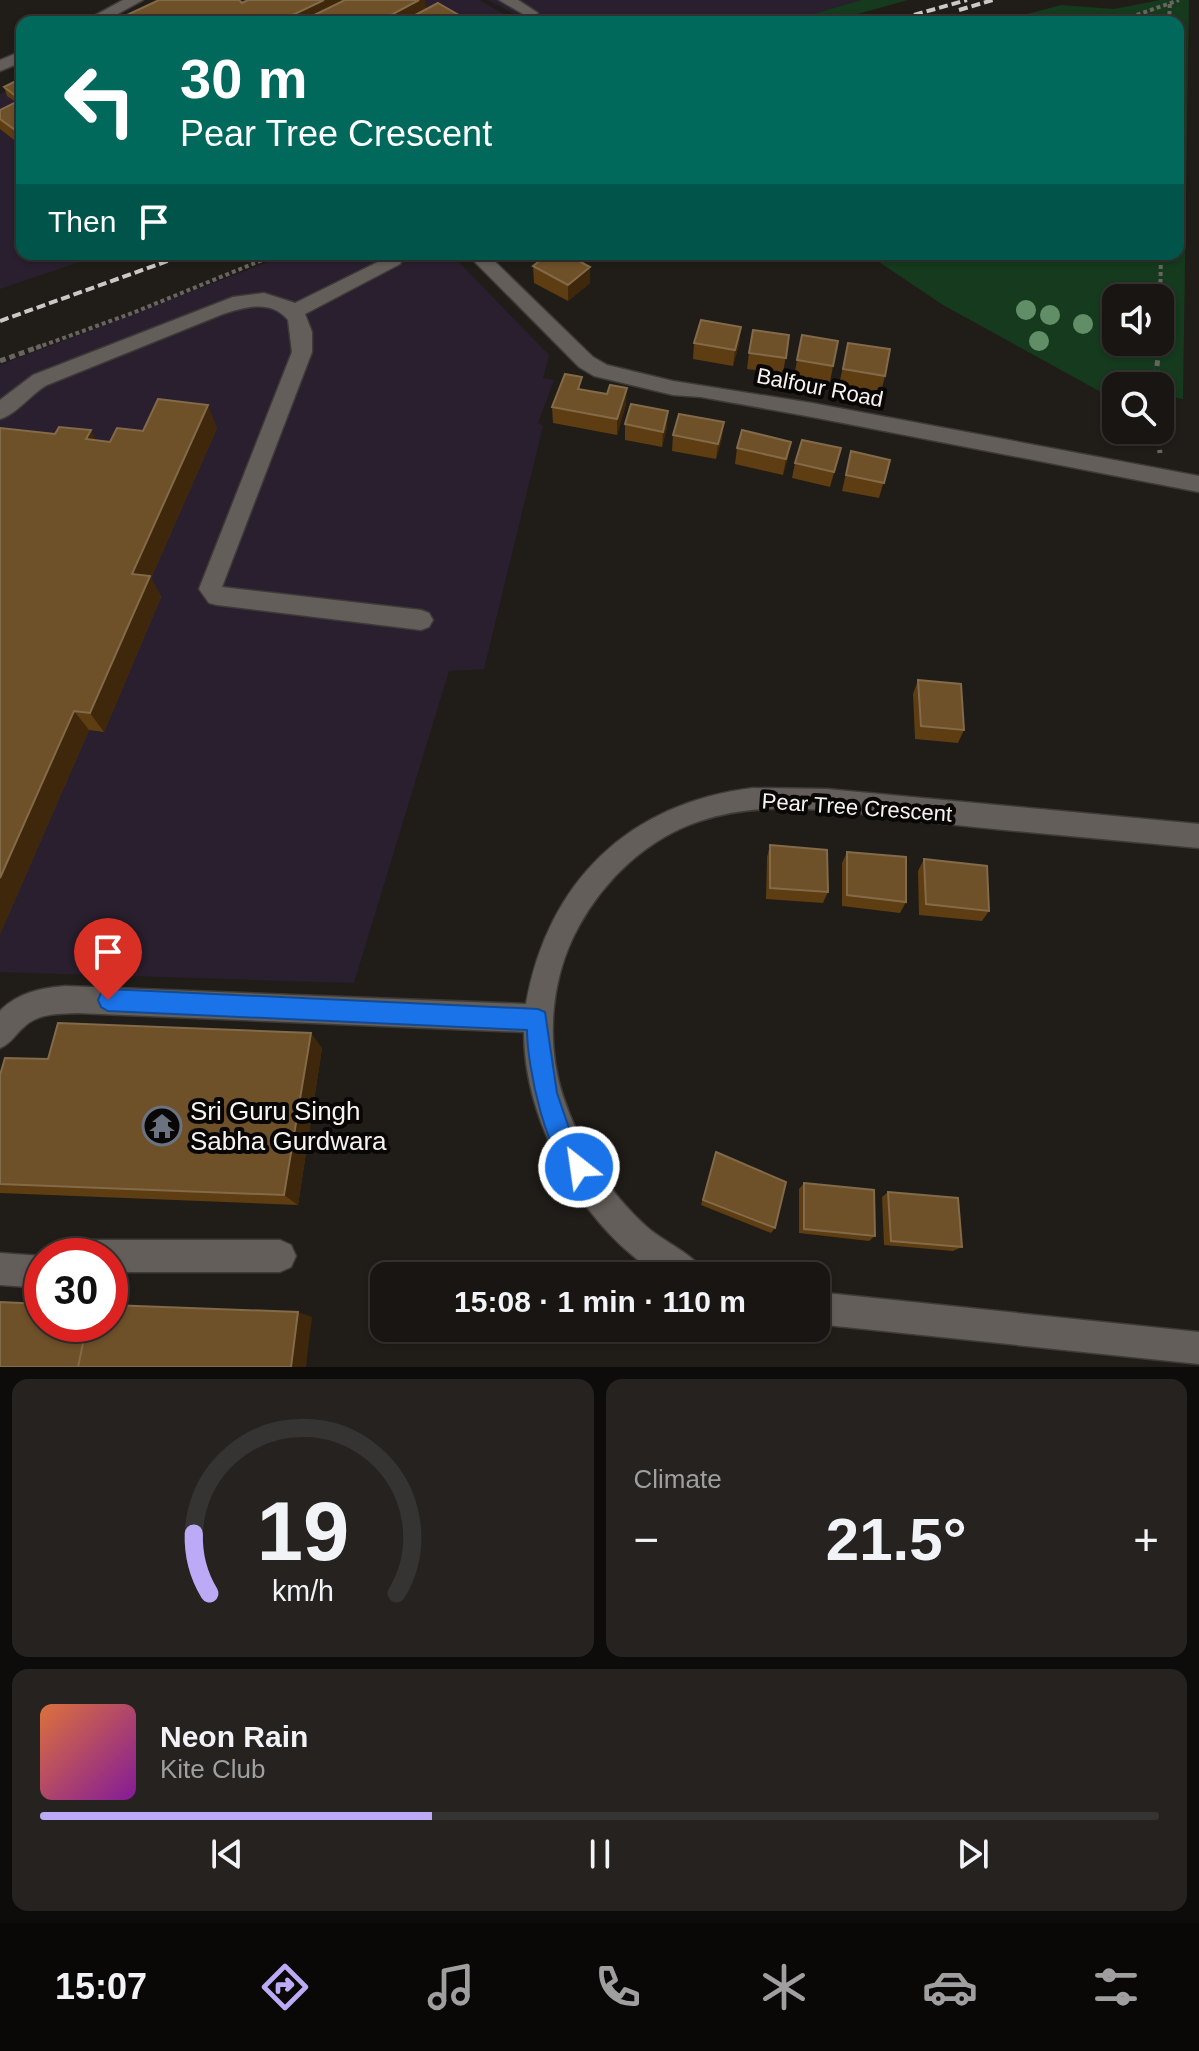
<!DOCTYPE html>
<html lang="en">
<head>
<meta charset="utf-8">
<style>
	:root { --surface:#181512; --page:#252220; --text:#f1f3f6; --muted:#9f9f9f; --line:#363432; --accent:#bcaaf6 }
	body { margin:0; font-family:Helvetica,sans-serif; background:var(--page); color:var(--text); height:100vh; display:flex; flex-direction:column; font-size:30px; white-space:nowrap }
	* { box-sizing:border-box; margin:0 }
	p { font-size:26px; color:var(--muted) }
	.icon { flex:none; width:44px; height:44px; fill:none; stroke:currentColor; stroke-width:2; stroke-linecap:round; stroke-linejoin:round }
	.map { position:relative; height:1367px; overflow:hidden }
	.details { display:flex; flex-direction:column; gap:12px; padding:12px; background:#0d0c0a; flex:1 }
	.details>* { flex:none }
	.hud { position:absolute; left:16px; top:16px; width:1168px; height:244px; border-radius:16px; box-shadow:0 2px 6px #0004,0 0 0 2px var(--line); background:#00695c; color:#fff; overflow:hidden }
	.controls { position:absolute; left:1102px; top:284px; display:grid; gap:16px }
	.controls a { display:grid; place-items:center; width:72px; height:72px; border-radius:16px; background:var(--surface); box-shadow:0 2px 6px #0004,0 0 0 2px var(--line); font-size:40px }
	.speed { position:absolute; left:24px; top:1238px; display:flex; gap:16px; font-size:40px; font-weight:700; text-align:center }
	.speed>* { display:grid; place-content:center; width:104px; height:104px; border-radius:50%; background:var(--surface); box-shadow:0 2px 6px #0004,0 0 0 2px var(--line); line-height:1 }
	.speed .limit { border:12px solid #d22; background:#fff; color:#111 }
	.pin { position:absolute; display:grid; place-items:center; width:68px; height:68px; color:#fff; margin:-82px -34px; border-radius:50% 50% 50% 0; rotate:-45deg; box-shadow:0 0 8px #0007 }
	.pin .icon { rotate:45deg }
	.me { position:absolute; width:88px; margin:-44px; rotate:330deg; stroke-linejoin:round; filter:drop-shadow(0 0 6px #0008) }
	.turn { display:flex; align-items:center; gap:28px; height:168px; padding:0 32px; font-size:36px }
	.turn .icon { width:104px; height:104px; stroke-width:2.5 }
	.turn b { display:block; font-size:56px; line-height:68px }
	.then { display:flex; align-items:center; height:76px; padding:0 32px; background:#0003; gap:16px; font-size:30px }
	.big { font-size:60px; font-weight:700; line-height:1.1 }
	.details .card { flex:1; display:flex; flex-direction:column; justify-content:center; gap:12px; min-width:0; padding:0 28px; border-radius:16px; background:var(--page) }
	.details .dial { align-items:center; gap:0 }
	.dial svg { height:208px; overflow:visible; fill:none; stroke:var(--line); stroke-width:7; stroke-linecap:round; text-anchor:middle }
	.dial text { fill:var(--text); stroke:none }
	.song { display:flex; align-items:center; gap:24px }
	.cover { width:96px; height:96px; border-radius:12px; background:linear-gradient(135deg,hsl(20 70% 55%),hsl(290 70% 35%)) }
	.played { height:8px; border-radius:4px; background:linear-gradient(90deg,var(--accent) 35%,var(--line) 35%) }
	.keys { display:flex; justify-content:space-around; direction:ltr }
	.heat { display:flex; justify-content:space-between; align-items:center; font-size:44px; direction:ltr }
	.details .tiles { flex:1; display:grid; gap:12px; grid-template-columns:1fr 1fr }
	.card:last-child { grid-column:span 2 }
	.trip { position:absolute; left:370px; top:1262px; width:460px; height:80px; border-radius:16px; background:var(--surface); box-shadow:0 2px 6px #0004,0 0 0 2px var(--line); font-weight:700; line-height:80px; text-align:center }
	.tabs { display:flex; height:128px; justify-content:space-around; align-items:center; background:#0a0807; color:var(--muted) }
	.tabs .icon { width:56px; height:56px }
	.tabs .current { color:var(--accent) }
	.tabs b { font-size:36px; color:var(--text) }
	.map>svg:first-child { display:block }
	.industrial { fill:#291f2e }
	.green { fill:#153a1d; fill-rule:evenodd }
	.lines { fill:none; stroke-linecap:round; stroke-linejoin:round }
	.minor-casing { stroke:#3d3a38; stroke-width:3 }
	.path-far1 { stroke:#686561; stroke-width:4; stroke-dasharray:4 3; stroke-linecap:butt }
	.path { stroke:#686561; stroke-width:5; stroke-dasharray:6 4; stroke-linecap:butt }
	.minor { fill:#635e59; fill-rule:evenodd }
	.rail { stroke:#cbc8c5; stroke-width:4; stroke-dasharray:9 4; stroke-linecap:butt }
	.tree { fill:#628e67 }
	.wall { fill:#5d3d11 }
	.shaded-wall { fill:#3e270a }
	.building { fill:#6e5029; stroke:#836a48; stroke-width:2 }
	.route { fill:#1a73e8; stroke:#114b97; stroke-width:2 }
	.labels { text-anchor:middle; stroke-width:8; stroke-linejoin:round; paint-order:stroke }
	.street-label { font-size:22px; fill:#f6f3f0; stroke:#080705 }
	.near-poi-label { font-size:26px; fill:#f6f3f0; stroke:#080705; text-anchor:start }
</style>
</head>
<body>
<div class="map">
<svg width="1199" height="1367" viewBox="0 0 1199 1367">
	<rect width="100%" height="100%" fill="#201c18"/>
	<path class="industrial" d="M193,0H479L518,22H148Z
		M488,0H861L786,22H528Z
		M22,83V254H103L0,289V94Z
		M289,254H451L549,355L543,378L554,380L538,423L543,426L484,669L449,671L354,983L0,972V365Z"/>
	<path class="green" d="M861,0H908L854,15L861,22H786Z
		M1160,0H1189L1183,399L1160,395V386H1116V397L1099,391L943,305L867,254H1178V22H997L1061,5L1114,9ZM1116,298H1160V342H1116Z"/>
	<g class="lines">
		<defs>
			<path id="minor" d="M123,0H143L103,22H83Z
				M499,0H518L538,13L530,18Z
				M22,51V62L0,71V60Z
				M394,254L402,260L400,264L305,314L312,332V352L222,587L421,610L429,613L433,620L429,627L421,630L217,605L209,603L199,589L292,352L288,320C271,299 245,307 223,314L47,385C31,394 17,414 0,419V400L33,375L233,297L264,293L295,303Z
				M467,254H487L593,357L607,365L673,381L812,403L1199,476V492L812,417L701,397L673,395L594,376L579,367Z
				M753,788L827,789L1199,824V848C1115,840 1030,833 946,824C867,816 777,795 700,821C648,838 605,879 579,926C551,976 545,1041 563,1096C579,1145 608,1192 647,1227C665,1243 697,1255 706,1276C692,1276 675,1279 662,1276C652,1274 641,1262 632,1255C571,1204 524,1113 524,1032L77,1013C59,1014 39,1013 25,1026C15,1034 12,1043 0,1048V1011C17,993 41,988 65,986L526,1004C548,881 629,803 753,788Z
				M85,1240H280L291,1245L296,1256L291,1267L280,1272H110V1256H69L74,1245Z
				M0,1253L42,1256V1288L0,1285Z
				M816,1292L1199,1332V1364L816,1324Z"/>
		</defs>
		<use href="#minor" class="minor-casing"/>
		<path class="path-far1" d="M1117,22L1179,0
			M1169,22L1170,2
			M1160,304L1161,254
			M36,348L135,312L277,254
			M1158,348L1159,342"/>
		<path class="path" d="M0,361L41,346
			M1155,386L1159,346
			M1157,430L1160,453"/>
		<use href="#minor" class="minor"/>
		<path class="rail" d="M959,10L993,0
			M889,22L967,0
			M0,321L187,254"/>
	</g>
	<g class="tree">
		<circle cx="1026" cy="310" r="10"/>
		<circle cx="1050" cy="315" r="10"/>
		<circle cx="1083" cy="324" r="10"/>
		<circle cx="1039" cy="341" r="10"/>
	</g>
	<path class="wall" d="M22,83V146L0,129V110L16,102L7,96L4,87Z
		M533,266L590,267V283L568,301L534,283Z
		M741,327L739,344L733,366L693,359L694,343Z
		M789,335L783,374L747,369L749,353Z
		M802,335L838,341L830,382L794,376Z
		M848,343L885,376L881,392L839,385Z
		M582,390L607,394L626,404L617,435L553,423L552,407Z
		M625,424L667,427L662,447L625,440Z
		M217,428L151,578L161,597L104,732L89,730L0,934L91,430L95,440L110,442L143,431Z
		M673,435L722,438L716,459L672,451Z
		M737,448L788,457L783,475L735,464Z
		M841,448L830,487L792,478L795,463Z
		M851,451L890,460L879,498L842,491Z
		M918,680L964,730L958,743L915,739L913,694Z
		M770,845L828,892L823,903L766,899L767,857Z
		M847,852L906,902L900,913L842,906V863Z
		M924,859L989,911L982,921L919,915L918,871Z
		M322,1048L298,1205L0,1193V1075L48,1059Z
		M716,1152L775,1228L771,1233L701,1205Z
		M804,1183L875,1236L869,1241L799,1233V1189Z
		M888,1192L962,1247L953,1251L884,1245L882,1197Z"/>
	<path class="shaded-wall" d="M324,0H384L349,22H278Z
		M419,0H425L428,22H378Z
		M590,267V283L568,301V285Z
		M741,327L739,344L733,366L735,350Z
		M627,388L626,404L617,435V419Z
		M208,405L217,428L151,578L161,597L104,732L90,713L132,574Z
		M668,411L667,427L662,447L663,432Z
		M724,422L722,438L716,459L718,444Z
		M91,430L102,453L86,439Z
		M791,442L788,457L783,475L786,459Z
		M74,711L89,730L0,934V878Z
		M311,1033L322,1048L298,1205L284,1195Z
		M298,1312L312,1317L306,1367H291Z"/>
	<path class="building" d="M159,0H239L242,3L248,0H324L278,22H112Z
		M345,0H419L378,22H300Z
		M438,3L471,22H402Z
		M18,80L22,83L21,100L4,87Z
		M22,99V135L0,119V110Z
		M548,254H566L590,267L568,285L533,266Z
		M701,320L741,327L735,350L694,343Z
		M753,330L789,335L786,358L749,353Z
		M802,335L838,341L833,366L797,360Z
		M848,343L890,349L885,376L843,369Z
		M565,374L582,377L578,389L607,394L610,385L627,388L617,419L552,407Z
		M158,399L208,405L132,574L150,576L90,713L74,711L0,878V428L55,434L59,427L91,430L86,439L110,442L117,428L143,431Z
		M631,404L668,411L663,432L625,424Z
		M679,414L724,422L718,444L673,435Z
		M742,430L791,442L786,459L737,448Z
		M802,440L841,448L834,472L795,463Z
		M851,451L890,460L884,483L846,475Z
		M918,680L961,684L964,730L921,726Z
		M770,845L827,850L828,892L770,888Z
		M847,852L906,857V902L847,895Z
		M924,859L987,866L989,911L926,904Z
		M58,1023L311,1033L284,1195L0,1184V1075L5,1058L48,1059Z
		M716,1152L786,1182L775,1228L703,1200Z
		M804,1183L874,1190L875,1236L804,1229Z
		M888,1192L958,1198L962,1247L891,1241Z
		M0,1302L42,1304V1324H87L78,1367H0Z
		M110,1305L298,1312L291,1367H78L87,1324H110Z"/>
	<path class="route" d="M108,989L538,1009L545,1012L557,1093L569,1128L591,1167L587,1175L579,1179C546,1165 527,1064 527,1030L108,1011L101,1007L98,1000L101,993Z"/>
	<defs>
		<symbol id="temple-ring" viewBox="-11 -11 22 22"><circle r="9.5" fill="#080705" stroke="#6b7280" stroke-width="1.5"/><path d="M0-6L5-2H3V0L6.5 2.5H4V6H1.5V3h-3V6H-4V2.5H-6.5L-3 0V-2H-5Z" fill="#6b7280"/></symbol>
	</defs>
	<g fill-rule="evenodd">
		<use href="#temple-ring" x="140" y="1104" width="44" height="44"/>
	</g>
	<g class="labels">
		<g class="street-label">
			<text transform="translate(820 387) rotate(11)" y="8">Balfour Road</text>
			<text transform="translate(857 807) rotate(4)" y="8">Pear Tree Crescent</text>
		</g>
		<g class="near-poi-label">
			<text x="190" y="1120">Sri Guru Singh<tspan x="190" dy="30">Sabha Gurdwara</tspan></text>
		</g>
	</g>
</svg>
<div class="controls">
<a><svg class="icon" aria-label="sound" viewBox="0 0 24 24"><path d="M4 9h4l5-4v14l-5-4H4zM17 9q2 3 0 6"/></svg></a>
<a><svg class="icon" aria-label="search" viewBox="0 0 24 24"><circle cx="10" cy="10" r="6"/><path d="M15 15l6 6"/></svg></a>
</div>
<div class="speed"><div class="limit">30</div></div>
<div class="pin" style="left:108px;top:1000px;background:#d93025"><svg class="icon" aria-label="arrive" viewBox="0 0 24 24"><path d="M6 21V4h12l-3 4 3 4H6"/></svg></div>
<svg class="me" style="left:579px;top:1167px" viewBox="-20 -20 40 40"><circle r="17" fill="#1a73e8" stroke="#fff" stroke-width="3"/><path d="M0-11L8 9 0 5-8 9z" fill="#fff"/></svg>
<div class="trip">15:08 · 1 min · 110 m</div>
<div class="hud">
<div class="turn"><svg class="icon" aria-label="left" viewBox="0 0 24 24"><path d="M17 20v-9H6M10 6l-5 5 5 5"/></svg><div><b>30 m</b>Pear Tree Crescent</div></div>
<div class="then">Then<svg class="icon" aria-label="arrive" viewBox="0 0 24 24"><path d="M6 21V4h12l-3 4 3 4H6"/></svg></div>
</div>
</div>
<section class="details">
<div class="tiles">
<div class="card dial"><svg viewBox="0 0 100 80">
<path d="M14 69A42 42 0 1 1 86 69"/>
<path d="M14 69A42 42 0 0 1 8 46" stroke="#bcaaf6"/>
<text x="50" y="56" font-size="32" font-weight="700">19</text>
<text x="50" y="72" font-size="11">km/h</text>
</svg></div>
<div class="card"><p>Climate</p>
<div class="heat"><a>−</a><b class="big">21.5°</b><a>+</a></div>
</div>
<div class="card">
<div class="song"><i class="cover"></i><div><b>Neon Rain</b><p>Kite Club</p></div></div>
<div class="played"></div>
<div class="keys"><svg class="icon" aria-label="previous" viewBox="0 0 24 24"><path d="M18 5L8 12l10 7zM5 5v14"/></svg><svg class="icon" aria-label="pause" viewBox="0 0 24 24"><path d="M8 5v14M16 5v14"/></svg><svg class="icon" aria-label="next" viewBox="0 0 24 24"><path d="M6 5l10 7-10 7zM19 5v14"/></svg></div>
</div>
</div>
</section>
<nav class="tabs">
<b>15:07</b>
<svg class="icon current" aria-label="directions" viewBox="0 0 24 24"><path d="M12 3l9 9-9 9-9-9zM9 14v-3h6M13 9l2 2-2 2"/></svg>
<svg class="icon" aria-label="music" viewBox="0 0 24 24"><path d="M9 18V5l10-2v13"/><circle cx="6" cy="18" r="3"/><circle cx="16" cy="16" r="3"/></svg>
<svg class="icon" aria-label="phone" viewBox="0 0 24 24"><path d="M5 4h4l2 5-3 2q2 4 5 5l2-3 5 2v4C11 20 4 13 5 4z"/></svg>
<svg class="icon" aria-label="climate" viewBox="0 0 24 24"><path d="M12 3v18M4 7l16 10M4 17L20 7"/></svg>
<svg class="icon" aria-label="car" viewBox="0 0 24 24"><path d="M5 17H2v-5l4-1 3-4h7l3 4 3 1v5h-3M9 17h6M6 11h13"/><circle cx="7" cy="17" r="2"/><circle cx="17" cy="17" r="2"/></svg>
<svg class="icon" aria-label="filters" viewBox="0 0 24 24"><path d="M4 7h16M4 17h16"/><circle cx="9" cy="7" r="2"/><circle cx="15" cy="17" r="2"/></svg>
</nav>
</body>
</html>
